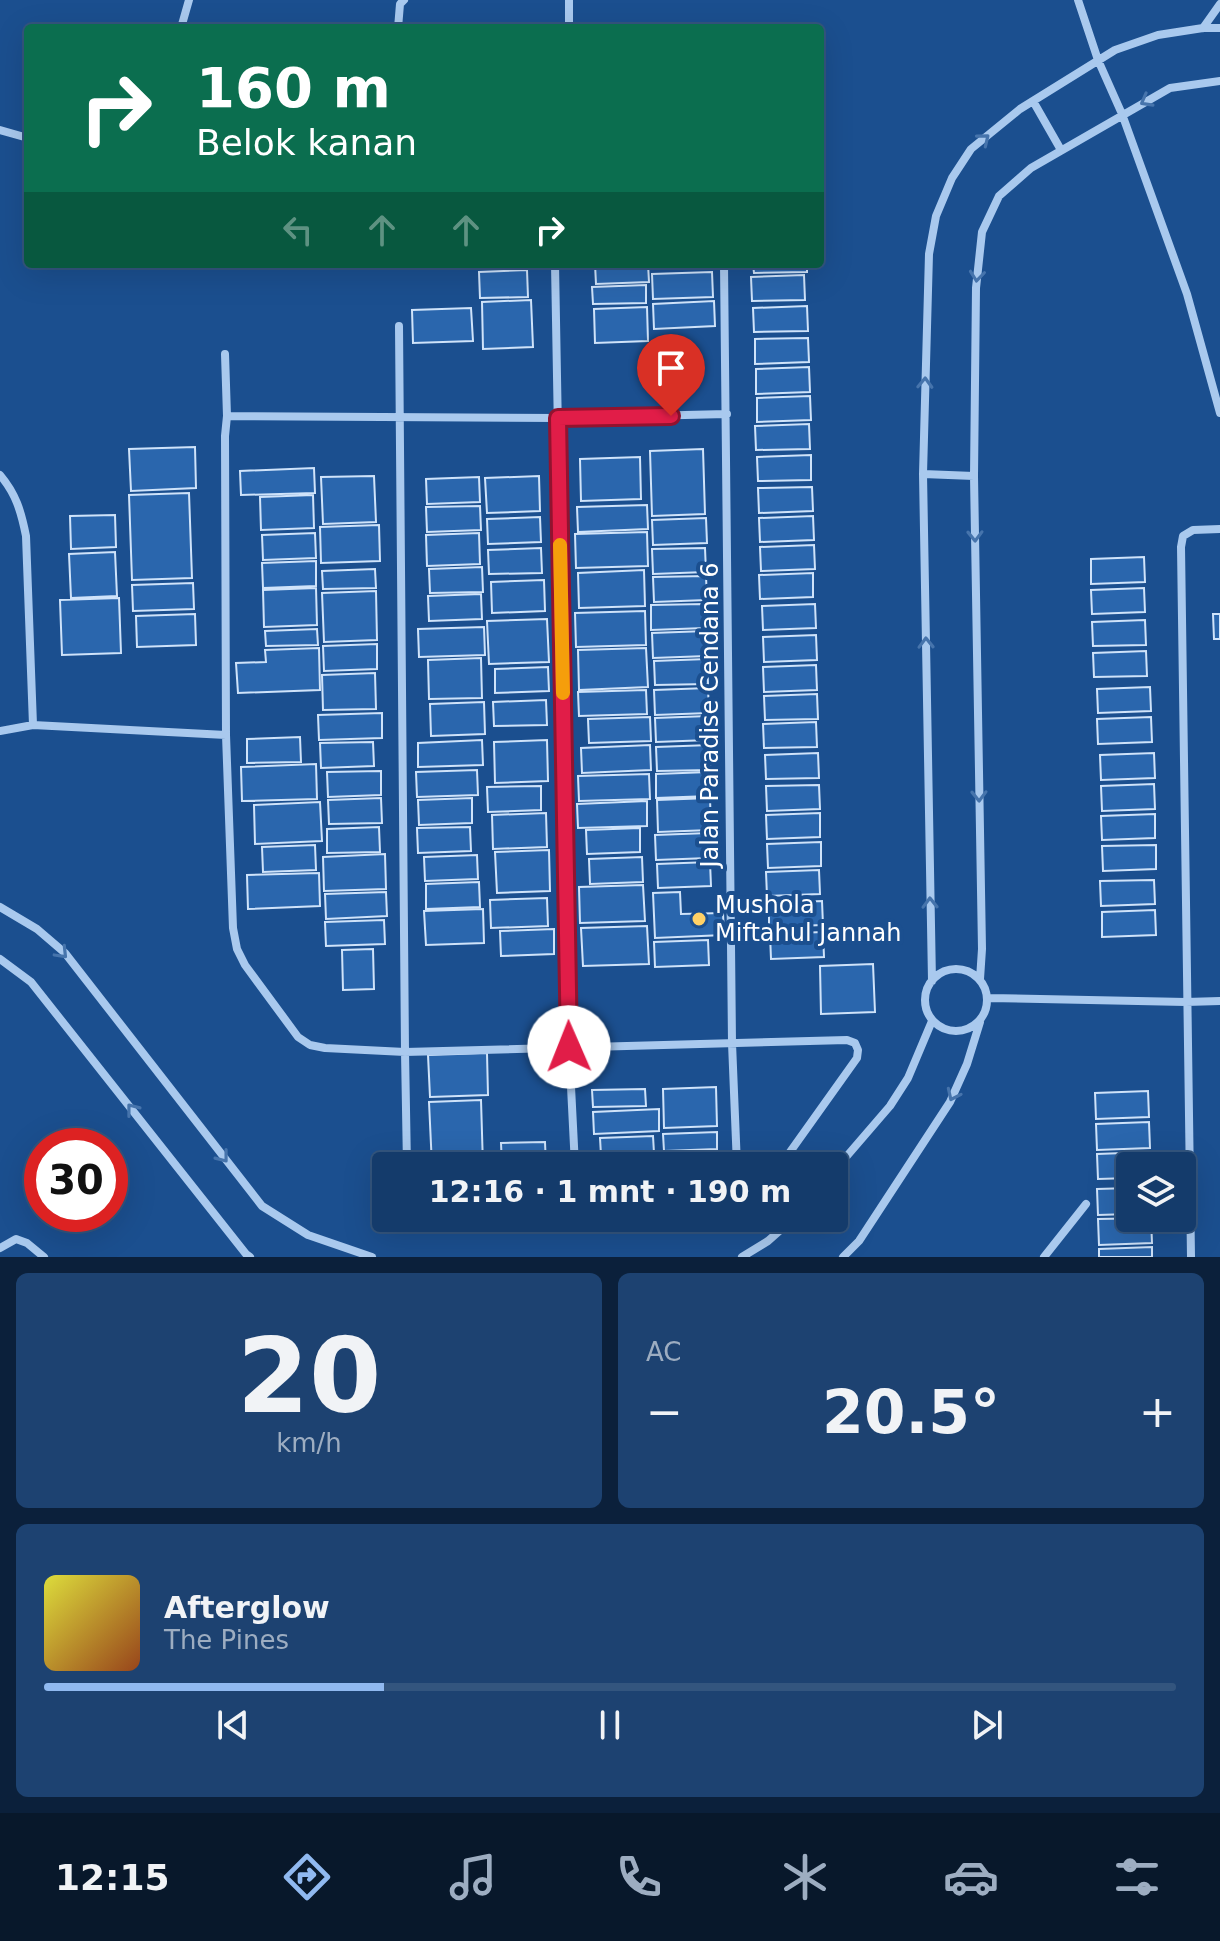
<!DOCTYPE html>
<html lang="id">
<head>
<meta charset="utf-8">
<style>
	:root { --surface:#143b6b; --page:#1d4271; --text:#f1f3f6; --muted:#9dadc1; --line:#33557e; --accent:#90b9f0 }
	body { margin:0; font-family:"DejaVu Sans",sans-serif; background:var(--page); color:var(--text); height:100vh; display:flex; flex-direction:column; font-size:30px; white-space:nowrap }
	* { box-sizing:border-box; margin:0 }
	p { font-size:26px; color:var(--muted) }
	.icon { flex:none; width:44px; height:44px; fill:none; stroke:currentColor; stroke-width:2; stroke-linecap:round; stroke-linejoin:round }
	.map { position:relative; height:1257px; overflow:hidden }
	.sheet { display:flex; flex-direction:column; gap:16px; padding:16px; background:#0b203b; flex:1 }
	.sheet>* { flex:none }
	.top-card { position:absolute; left:24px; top:24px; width:800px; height:244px; border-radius:8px; box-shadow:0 8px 32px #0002,0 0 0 2px var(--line); background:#0b6e4f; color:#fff; overflow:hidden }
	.fabs { position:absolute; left:1116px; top:1152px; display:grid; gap:16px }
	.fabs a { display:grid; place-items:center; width:80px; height:80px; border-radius:8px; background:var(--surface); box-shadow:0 8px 32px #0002,0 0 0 2px var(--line); font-size:40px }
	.speed { position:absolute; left:24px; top:1128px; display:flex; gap:16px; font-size:40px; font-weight:700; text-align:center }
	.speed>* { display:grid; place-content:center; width:104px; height:104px; border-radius:50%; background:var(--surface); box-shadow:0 8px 32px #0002,0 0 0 2px var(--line); line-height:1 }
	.speed .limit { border:12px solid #d22; background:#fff; color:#111 }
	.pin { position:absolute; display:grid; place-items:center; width:68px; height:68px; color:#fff; margin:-82px -34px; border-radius:50% 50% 50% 0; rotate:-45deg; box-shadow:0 0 8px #0007 }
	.pin .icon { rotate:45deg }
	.me { position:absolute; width:88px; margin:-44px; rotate:359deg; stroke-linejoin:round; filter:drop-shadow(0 0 6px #0008) }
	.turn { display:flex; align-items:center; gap:28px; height:168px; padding:0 40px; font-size:36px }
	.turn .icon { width:104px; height:104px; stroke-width:2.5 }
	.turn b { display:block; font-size:56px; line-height:68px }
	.lanes { display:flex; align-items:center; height:76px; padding:0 40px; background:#0003; justify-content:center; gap:40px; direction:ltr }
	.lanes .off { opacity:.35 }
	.big { font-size:60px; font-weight:700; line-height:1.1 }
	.sheet .widget { flex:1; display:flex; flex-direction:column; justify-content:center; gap:12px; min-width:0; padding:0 28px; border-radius:12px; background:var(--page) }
	.sheet .dial { align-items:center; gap:0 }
	.dial b { font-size:104px; line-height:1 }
	.song { display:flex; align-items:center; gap:24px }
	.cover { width:96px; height:96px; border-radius:12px; background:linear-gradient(135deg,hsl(60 70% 55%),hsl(20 70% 35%)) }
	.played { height:8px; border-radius:4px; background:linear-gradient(90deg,var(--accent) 30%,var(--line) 30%) }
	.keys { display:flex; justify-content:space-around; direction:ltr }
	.heat { display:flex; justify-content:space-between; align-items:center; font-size:44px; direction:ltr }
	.sheet .tiles { flex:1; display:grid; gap:16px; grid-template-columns:1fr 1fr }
	.widget:last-child { grid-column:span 2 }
	.trip { position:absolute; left:372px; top:1152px; width:476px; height:80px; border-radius:8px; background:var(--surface); box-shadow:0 8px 32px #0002,0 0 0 2px var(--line); font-weight:700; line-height:80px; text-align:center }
	.menu { display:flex; height:128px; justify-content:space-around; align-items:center; background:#08182b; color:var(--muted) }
	.menu .icon { width:56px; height:56px }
	.menu .active { color:var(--accent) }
	.menu b { font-size:36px; color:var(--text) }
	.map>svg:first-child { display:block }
	.building { fill:#2a66ad; stroke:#cfe3fa; stroke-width:2 }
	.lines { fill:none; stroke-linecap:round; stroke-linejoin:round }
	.minor { stroke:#a9c9ee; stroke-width:8 }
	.oneway { stroke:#4674ac }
	.route-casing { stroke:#92132f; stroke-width:20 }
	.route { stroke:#e11d48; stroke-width:14 }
	.slow { stroke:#f59e0b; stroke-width:14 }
	.poi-dot { fill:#ffd166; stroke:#1b4f8f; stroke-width:3 }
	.labels { text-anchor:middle; stroke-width:8; stroke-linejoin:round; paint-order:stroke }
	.street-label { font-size:24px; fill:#fff; stroke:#1b4f8f }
	.poi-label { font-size:24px; fill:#fff; stroke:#1b4f8f; text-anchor:start }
</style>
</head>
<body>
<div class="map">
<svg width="1220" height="1257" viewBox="0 0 1220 1257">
	<rect width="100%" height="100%" fill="#1b4f8f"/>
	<path class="building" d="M595,264H648L649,282L596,284Z
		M753,264H807V272L754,273Z
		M527,270L528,297L480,298L479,272Z
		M712,272L713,297L653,299L652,274Z
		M804,275L805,300L752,301L751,277Z
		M646,285V303L593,304L592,287Z
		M531,300L533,347L483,349L482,302Z
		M714,301L715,326L654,329L653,304Z
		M807,306L808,331L754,332L753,308Z
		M647,307L648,341L595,343L594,309Z
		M471,308L473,341L413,343L412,310Z
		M808,338L809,362L755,364V339Z
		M809,367L810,392L756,394V369Z
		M810,396L811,420L757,422V398Z
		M809,424L810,449L756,450L755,426Z
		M195,447L196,488L131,491L129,449Z
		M703,449L705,514L652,516L650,451Z
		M811,455V480L758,481L757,457Z
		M640,457L641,499L581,501L580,459Z
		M314,468L315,493L241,495L240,471Z
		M374,476L376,522L323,524L321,477Z
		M539,476L540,511L487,513L485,478Z
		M479,477L480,502L427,504L426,479Z
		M812,487L813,511L759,513L758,488Z
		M189,493L192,578L132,580L129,495Z
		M313,495L314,528L261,530L260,497Z
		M647,505L648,529L578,532L577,507Z
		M480,506L481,530L427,532L426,507Z
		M115,515L116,547L71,549L70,516Z
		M813,516L814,540L760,542L759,518Z
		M540,517L541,542L488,544L487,519Z
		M706,518L707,543L653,545L652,520Z
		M379,525L380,561L321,563L320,527Z
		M647,532L648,566L576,568L575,534Z
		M315,533L316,558L263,560L262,535Z
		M479,533L480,564L427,566L426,535Z
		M814,545L815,569L761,571L760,547Z
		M541,548L542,573L489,574L488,550Z
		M705,548L706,572L653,574L652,549Z
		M115,552L117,596L71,598L69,554Z
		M1144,557L1145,582L1091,584V559Z
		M316,561V586L263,588L262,563Z
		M482,567L483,592L430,593L429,569Z
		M375,569L376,588L323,589L322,571Z
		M644,570L645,606L579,608L578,573Z
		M813,573V597L760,599L759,575Z
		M706,576L707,600L654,602L653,577Z
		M544,580L545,611L492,613L491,582Z
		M193,583L194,609L133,611L132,585Z
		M316,588L317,625L264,627L263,590Z
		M1144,588L1145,612L1092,614L1091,590Z
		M376,591L377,640L324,642L322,593Z
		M481,594L482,619L429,621L428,596Z
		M119,598L121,653L62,655L60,600Z
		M704,604L705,628L651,630V605Z
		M815,604L816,628L763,630L762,606Z
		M645,611L646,645L576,647L575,613Z
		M195,614L196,645L137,647L136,616Z
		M1213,614H1220V639H1214Z
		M547,619L549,662L489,664L487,621Z
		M1145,620L1146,645L1093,646L1092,622Z
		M484,627L485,655L419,657L418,629Z
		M317,629L318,645L266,646L265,631Z
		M706,631L707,656L653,658L652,633Z
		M816,635L817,660L764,662L763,637Z
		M377,644V669L324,671L323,646Z
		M319,648L320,690L238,693L236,663L266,662L265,650Z
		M646,648L648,687L579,690L578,650Z
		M1146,651L1147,676L1094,677L1093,653Z
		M481,658L482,698L429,699L428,660Z
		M707,659L708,684L655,685L654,661Z
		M816,665L817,690L764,692L763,667Z
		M548,667L549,691L495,693V669Z
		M375,673L376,709L323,710L322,675Z
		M1150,687L1151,711L1098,713L1097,689Z
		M708,688L709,713L655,715L654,690Z
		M646,690L647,714L579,716L578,692Z
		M817,694L818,719L765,720L764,696Z
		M546,700L547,725L494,726L493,702Z
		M484,702L485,734L431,736L430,704Z
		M382,713V738L319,740L318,715Z
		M708,716L709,740L656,742L655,718Z
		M650,717L651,741L589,743L588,719Z
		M1151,717L1152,742L1098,744L1097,719Z
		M816,722L817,747L764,748L763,724Z
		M300,737L301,762L247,763V739Z
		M482,740L483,765L418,767V743Z
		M547,740L548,781L495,783L494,742Z
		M373,742L374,766L321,768L320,743Z
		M650,745L651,770L582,773L581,748Z
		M710,745L711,770L657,771L656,747Z
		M818,753L819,778L766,779L765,755Z
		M1154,753L1155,778L1101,780L1100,755Z
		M316,764L317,799L242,801L241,767Z
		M477,770L478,795L417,797L416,772Z
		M381,771V795L328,797L327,772Z
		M709,772L710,796L656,798V774Z
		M649,774L650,799L579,801L578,776Z
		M1154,784L1155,809L1102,811L1101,786Z
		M819,785L820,809L767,811L766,786Z
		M541,786V810L488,812L487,787Z
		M381,798L382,823L329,824L328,800Z
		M472,798V823L419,825L418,800Z
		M710,798L711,830L658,832L657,800Z
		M647,801V826L578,828L577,804Z
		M320,802L322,841L255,844L254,805Z
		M546,813L547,847L493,849L492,815Z
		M820,813V837L767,839L766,815Z
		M1155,814V838L1102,840L1101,816Z
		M379,827L380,852L327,853V829Z
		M470,827L471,851L418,853L417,828Z
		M640,828V852L587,854L586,830Z
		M708,833L709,858L656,860L655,835Z
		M821,842V866L768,868L767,844Z
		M315,845L316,870L263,872L262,847Z
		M1156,845V869L1103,871L1102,846Z
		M549,850L550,891L497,893L495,852Z
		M385,854L386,889L324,891L323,857Z
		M477,855L478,879L425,881L424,857Z
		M642,857L643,882L590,884L589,859Z
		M710,862L711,886L658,888L657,864Z
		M819,870L820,894L767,896L766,872Z
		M319,873L320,906L248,909L247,875Z
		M1154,880L1155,904L1101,906L1100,881Z
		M479,882L480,907L426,909V884Z
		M643,885L645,921L580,923L579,887Z
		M386,892L387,916L326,919L325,894Z
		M680,892L681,914L723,913L724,935L655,938L653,893Z
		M547,898L548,926L491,928L490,900Z
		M822,901L823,925L769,927V903Z
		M483,909L484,943L426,945L424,911Z
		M1155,910L1156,935L1102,937V912Z
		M384,920L385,944L326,946L325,922Z
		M647,926L649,964L583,966L581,928Z
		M554,929V954L501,956L500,931Z
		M823,932L824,957L771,959L770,934Z
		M708,940L709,965L655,967L654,942Z
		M373,949L374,989L343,990L342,950Z
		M873,964L875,1012L821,1014L820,966Z
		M487,1053L488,1095L430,1097L428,1055Z
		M716,1087L717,1126L664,1128L663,1089Z
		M645,1089L646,1106L593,1107L592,1090Z
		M1148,1091L1149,1117L1096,1119L1095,1093Z
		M481,1100L483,1166H432L429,1102Z
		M659,1109V1131L594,1134L593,1112Z
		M1149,1122L1150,1148L1097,1150L1096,1124Z
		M717,1132V1149L664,1151L663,1134Z
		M653,1136L654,1153L601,1155L600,1138Z
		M545,1142L546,1166H502L501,1143Z
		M1150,1152L1151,1166H1130V1178L1098,1179L1097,1154Z
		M718,1153V1166H665V1155Z
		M655,1156V1166H602V1158Z
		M1130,1188V1214L1098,1215L1097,1189Z
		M1151,1218L1152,1243L1099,1245L1098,1219Z
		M1152,1247V1257H1099V1249Z"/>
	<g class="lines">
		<path class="minor" d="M569,0V28
			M1078,0L1098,60L1122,114L1187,294L1220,413
			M181,28L189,0
			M398,28L400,4L404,0
			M1203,28L1220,4
			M1033,101L1061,150
			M0,130L28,138
			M555,264L569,1047L575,1166
			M724,264L732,1043L737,1166
			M399,326L405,1052L407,1166
			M225,354L227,416
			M727,414L558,418L227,416L225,436L226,735L233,928L237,949L245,965L298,1037L310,1045L325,1048L405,1052L847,1040L855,1043L858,1050L857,1058L780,1166
			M923,474L974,476
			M0,475C16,494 21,511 26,536L33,725
			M0,731L33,725L226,735
			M0,907L37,929L65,953L262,1206L308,1235L372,1257
			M0,959L31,982L246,1254L250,1257
			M925 1000a31 31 0 1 1 62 0a31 31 0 1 1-62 0Z
			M980,979L982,949L974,476L976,288L982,232L999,196L1031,168L1170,88L1220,81
			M932,981L923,474L929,254L936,216L952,178L971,149L1020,109L1115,50L1158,35L1203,28H1220
			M988,998L1186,1002L1220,1001
			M834,1171L890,1106L908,1078L932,1021
			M0,1248L16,1239L27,1243L44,1257
			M742,1257L768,1241L794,1218
			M843,1257L859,1241L950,1102L967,1064L980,1022
			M1044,1257L1086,1204
			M1191,1257L1181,547L1183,536L1193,530L1220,529"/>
	</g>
	<defs><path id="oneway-chevron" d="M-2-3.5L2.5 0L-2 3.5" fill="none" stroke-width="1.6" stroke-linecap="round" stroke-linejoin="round" transform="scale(2)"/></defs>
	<g class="oneway">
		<use href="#oneway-chevron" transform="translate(1146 101) rotate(151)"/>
		<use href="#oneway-chevron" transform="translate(984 139) rotate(-39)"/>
		<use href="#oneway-chevron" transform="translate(977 276) rotate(96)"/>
		<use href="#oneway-chevron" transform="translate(925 383) rotate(-88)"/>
		<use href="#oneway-chevron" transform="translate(975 536) rotate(89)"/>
		<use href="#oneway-chevron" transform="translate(926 643) rotate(-91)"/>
		<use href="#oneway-chevron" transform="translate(979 796) rotate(89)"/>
		<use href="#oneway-chevron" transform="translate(930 903) rotate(-91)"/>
		<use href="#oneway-chevron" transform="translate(62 953) rotate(46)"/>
		<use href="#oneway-chevron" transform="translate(953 1095) rotate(115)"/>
		<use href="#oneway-chevron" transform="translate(132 1109) rotate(-128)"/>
		<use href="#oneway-chevron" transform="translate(223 1157) rotate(52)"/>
	</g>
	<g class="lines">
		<defs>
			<path id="route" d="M569,1047L558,418L671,416"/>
		</defs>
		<use href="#route" class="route-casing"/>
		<use href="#route" class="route"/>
		<path class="slow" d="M560,545L563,693"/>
	</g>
	<circle class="poi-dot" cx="699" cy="919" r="8"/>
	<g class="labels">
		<g class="street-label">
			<text transform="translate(710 715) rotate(-90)" y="8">Jalan Paradise Cendana 6</text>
		</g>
		<g class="poi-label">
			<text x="715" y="913">Mushola<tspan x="715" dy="28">Miftahul Jannah</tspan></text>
		</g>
	</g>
</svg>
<div class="fabs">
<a><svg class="icon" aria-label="layers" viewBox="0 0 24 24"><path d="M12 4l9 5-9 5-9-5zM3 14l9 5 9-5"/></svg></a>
</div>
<div class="speed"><div class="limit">30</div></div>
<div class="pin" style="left:671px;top:416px;background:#d93025"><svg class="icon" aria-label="arrive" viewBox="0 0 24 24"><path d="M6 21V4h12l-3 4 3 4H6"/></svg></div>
<svg class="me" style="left:569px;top:1047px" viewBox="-20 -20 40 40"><circle r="19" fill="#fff"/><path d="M0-13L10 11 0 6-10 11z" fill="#e11d48"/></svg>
<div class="trip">12:16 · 1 mnt · 190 m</div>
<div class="top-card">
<div class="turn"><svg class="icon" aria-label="right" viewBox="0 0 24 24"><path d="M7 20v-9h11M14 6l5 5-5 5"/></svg><div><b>160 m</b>Belok kanan</div></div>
<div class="lanes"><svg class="icon off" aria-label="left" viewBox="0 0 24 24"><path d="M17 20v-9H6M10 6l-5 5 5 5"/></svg><svg class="icon off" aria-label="ahead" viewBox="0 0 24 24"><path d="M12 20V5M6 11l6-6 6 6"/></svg><svg class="icon off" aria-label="ahead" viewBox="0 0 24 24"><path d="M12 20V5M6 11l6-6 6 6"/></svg><svg class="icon" aria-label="right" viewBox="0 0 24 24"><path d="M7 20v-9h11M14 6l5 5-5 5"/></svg></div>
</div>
</div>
<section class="sheet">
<div class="tiles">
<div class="widget dial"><b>20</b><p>km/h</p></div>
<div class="widget"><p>AC</p>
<div class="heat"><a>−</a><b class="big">20.5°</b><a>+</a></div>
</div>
<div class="widget">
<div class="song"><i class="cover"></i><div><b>Afterglow</b><p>The Pines</p></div></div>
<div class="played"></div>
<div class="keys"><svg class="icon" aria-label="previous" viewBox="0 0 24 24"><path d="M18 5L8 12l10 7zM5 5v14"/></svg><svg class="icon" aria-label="pause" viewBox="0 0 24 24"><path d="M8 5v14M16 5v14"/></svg><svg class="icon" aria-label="next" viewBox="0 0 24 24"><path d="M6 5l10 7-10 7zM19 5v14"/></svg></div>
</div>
</div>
</section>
<nav class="menu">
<b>12:15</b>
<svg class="icon active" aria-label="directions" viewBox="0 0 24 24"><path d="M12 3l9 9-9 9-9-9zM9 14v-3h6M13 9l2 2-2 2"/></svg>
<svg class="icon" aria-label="music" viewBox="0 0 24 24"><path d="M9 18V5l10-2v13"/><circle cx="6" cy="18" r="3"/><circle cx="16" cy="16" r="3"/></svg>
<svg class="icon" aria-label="phone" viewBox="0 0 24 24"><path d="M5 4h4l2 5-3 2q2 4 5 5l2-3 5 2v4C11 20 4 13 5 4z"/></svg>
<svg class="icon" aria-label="climate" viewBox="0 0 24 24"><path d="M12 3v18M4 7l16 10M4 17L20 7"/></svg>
<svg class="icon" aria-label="car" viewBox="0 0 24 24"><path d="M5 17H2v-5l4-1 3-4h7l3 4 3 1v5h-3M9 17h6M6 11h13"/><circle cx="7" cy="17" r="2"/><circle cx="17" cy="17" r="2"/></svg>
<svg class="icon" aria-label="filters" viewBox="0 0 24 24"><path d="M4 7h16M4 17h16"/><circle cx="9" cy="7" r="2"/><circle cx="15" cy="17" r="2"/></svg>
</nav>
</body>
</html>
